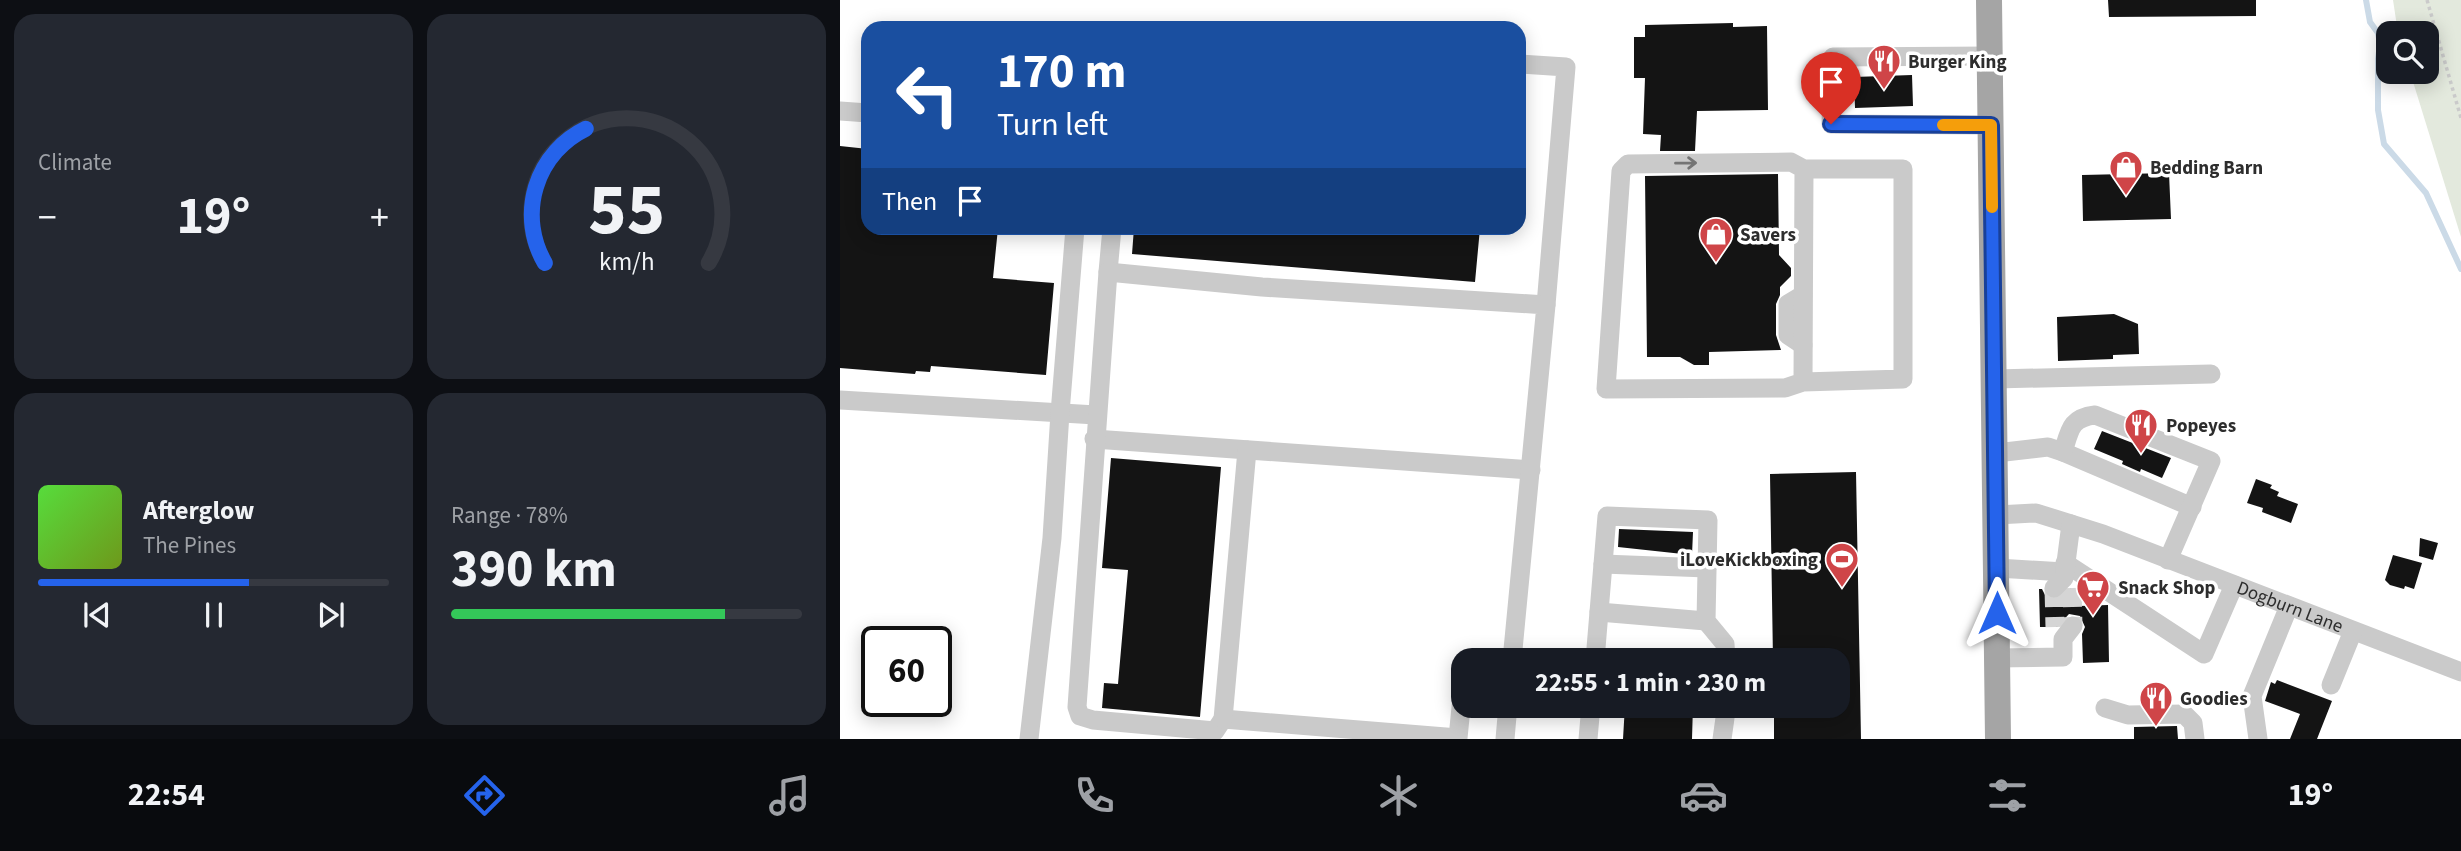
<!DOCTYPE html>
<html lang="en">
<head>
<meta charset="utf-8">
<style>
	:root { --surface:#171b24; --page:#242831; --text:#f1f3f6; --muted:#9ea1a6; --line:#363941; --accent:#2563eb }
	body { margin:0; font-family:"Source Sans 3",sans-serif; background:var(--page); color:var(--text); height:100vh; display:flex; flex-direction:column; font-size:26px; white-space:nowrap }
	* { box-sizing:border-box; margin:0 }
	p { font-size:23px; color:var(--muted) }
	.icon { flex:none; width:38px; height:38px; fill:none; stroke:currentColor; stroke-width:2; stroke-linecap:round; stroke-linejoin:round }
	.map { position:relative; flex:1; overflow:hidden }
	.details { display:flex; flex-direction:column; gap:14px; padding:14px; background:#0d0f14; width:840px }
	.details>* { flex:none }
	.hud { position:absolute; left:21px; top:21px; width:665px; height:214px; border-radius:21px; box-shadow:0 4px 18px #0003; background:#1a4fa0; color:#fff; overflow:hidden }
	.controls { position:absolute; left:1536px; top:21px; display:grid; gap:14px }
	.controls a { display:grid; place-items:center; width:63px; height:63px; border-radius:14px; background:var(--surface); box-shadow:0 4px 18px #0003; font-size:35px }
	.speed { position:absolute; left:21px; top:626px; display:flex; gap:14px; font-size:35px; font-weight:700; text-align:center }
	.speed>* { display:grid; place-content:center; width:91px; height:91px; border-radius:50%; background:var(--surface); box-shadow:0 4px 18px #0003; line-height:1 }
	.speed .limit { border:4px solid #111; border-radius:10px; background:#fff; color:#111 }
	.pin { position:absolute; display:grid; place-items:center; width:60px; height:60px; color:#fff; margin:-72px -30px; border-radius:50% 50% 50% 0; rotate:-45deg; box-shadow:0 0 7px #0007 }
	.pin .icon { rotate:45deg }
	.me { position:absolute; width:77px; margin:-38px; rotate:0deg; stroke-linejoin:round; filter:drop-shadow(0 0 5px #0008) }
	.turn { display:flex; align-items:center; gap:24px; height:147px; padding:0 21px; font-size:32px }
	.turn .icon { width:91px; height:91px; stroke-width:2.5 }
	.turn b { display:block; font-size:49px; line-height:60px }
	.then { display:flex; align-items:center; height:66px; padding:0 21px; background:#0003; gap:14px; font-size:26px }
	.big { font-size:52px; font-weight:700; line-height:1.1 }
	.details .card { flex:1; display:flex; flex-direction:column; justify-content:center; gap:10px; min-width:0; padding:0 24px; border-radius:21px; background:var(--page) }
	.details .dial { align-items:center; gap:0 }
	.dial svg { height:182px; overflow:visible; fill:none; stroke:var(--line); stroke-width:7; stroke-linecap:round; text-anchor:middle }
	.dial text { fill:var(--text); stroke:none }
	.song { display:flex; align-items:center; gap:21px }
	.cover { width:84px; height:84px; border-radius:10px; background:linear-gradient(135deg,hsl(110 70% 55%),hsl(80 70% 35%)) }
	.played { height:7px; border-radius:4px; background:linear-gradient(90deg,var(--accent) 60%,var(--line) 60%) }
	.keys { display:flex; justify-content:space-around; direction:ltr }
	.heat { display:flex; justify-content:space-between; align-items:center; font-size:38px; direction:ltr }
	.charge { height:10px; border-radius:5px; background:linear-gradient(90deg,#34c759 78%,var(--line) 0) }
	.details .tiles { flex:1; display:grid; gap:14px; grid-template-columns:repeat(2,1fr) }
	.trip { position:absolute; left:611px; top:648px; width:399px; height:70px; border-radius:21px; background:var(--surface); box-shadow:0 4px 18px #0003; font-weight:700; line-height:70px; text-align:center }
	.menu { display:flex; height:112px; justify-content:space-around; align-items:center; background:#090b0e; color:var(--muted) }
	.menu .icon { width:49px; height:49px }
	.menu .on { color:var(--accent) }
	.menu b { font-size:32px; color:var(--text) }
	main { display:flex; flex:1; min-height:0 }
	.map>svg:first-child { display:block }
	.green { fill:#e3e9dd }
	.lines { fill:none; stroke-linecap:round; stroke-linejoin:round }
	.stream { stroke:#cbdae7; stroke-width:6 }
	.building { fill:#141414 }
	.minor-tunnel { stroke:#d5d5d5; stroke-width:19; stroke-dasharray:19 10; stroke-linecap:butt }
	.path { stroke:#cacaca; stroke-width:3.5; stroke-dasharray:3.5 3.5; stroke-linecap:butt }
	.minor { stroke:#cacaca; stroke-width:19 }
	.major { stroke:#a5a5a5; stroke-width:26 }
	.oneway { stroke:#747474 }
	.route-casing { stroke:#184099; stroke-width:18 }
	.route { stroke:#2563eb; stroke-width:12 }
	.slow { stroke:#f59e0b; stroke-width:12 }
	.labels { text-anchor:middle; stroke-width:7; stroke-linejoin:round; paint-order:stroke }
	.poi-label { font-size:19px; font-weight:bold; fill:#2d2d2d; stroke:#fff; text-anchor:start }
	.street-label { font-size:19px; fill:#2d2d2d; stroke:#fff }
</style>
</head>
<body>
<main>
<section class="details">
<div class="tiles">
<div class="card"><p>Climate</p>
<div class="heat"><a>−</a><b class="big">19°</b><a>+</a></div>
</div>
<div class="card dial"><svg viewBox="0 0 100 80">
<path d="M14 69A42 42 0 1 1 86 69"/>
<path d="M14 69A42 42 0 0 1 32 10" stroke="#2563eb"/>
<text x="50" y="56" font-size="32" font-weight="700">55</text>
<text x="50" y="72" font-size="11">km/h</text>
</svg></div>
<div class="card">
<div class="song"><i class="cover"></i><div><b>Afterglow</b><p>The Pines</p></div></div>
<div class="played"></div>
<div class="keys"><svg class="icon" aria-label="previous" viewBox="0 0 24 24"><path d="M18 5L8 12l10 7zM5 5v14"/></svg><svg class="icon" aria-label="pause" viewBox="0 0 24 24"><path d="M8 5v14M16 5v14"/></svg><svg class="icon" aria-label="next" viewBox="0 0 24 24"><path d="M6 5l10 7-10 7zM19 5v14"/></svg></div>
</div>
<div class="card"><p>Range · 78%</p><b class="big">390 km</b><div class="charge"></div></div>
</div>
</section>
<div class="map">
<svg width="1621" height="739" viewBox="0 0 1621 739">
	<rect width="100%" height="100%" fill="#fff"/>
	<path class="green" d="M1553,0H1621V237L1570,72H1587V33H1558Z"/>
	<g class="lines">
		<path class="stream" d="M1526,0L1530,22L1538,33L1540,44L1538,59V110L1544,144L1586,193L1621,269"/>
	</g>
	<path class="building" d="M1268,0H1416V16L1269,17Z
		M893,23V27L927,26L928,110L857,111L855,151H820L821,135L803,134L805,78H794V37H805V25Z
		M1072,75L1073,106L1015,108L1014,77Z
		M0,146L28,149V228H158L153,278L214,283L206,375L91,366L90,372L76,371L75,374L0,368Z
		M1329,173L1331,219L1243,221L1242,175Z
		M938,174L939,255L951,268V276L940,287V295L936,304V335L941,350L869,352V365H854L840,357H807L805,176Z
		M294,228H640L635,282L292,254Z
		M1274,314L1298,324L1299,354L1273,355V359L1218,361L1217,317Z
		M1262,431L1331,458L1322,478L1301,469L1300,472L1282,464L1283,461L1254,449Z
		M271,458L381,467L360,717L262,708L264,683L278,684L288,570L262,568Z
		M1016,472L1021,739H934V705H998V660H933L930,474Z
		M1416,479L1432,485L1430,488L1439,492L1437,496L1458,504L1451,523L1422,512L1423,508L1407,503Z
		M779,529L853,532L852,555L778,547Z
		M1580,538L1598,543L1593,560L1579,556Z
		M1553,555L1582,563L1574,589L1565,586L1564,589L1550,585L1545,580Z
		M1231,588H1239V606L1268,605L1269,662L1243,663L1242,634L1245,627L1240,616L1229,614L1217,627H1200L1199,589H1202L1206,597L1216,600Z
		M1437,680L1492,701L1477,739H1450L1460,714L1425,701L1431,682L1435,684Z
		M785,705H853L852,739H783Z
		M1337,726L1338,739H1294V727Z"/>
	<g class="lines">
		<path class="minor-tunnel" d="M1214,588L1215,627
			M1232,588L1233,626"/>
		<path class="path" d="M1587,0L1621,118"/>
		<g class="minor">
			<path d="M1150,56L993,57L991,124L1151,125"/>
			<path d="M679,64L726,67L706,305"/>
			<path d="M0,111L28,113"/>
			<path d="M268,272L272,228"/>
			<path d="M963,345L948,335V304L963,295"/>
			<path d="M1155,379L1371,374"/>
			<path d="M963,382L964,169H1063V379L963,382L945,388L766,389L781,171L788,164L951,162L964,169"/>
			<path d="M0,400L256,415"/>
			<path d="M254,439L691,470"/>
			<path d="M1223,452L1352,507"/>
			<path d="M1156,453L1208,447L1223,452C1230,430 1230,418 1255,415L1371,461L1328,560"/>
			<path id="s1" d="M1157,515L1196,513L1263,534L1621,672"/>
			<path d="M1225,563L1364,654L1394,585"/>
			<path d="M763,564L867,568"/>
			<path d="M1157,568L1224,572"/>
			<path d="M1214,588L1224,578L1231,524"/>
			<path d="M759,612L866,621"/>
			<path d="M1156,658L1223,657V639L1233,626"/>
			<path d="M755,660L767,516L868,520L866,621L885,644L886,660"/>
			<path d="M1491,685L1513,631"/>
			<path d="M623,687L618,738L383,719L375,731L253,720L240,716L237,707L268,272L422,287L706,305L672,660"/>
			<path d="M1265,708L1288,715L1344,714L1353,723L1355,739"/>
			<path d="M383,719L407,450"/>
			<path d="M189,739L212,538L220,413L235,228"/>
			<path d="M665,739L668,705"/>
			<path d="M748,739L751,705"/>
			<path d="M882,739L885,718"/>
			<path d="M1418,739L1412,696L1449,606"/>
		</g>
		<path class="major" d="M1149,0L1158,739"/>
	</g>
	<defs><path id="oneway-shaft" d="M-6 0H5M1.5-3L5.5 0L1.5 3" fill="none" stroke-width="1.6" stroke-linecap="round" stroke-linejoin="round" transform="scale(1.75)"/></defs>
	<use class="oneway" href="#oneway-shaft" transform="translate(846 163) rotate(-1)"/>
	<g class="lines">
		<defs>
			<path id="route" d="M991,124L1151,125L1157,613"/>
		</defs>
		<use href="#route" class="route-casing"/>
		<use href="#route" class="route"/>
		<path class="slow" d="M1103,125H1151L1152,207"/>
	</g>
	<defs>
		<symbol id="restaurant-pin" viewBox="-11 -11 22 30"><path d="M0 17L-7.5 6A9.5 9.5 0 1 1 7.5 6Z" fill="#cf4548" stroke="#fff"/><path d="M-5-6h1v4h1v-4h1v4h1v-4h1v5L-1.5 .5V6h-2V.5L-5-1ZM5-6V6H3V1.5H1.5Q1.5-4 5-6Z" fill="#fff"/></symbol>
		<symbol id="shop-pin" viewBox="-11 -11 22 30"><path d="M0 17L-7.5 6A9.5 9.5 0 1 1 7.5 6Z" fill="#cf4548" stroke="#fff"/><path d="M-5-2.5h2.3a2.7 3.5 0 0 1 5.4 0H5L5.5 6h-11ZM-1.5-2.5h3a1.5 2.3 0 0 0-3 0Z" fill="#fff"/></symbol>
		<symbol id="stadium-pin" viewBox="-11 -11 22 30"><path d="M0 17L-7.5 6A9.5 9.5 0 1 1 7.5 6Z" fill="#cf4548" stroke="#fff"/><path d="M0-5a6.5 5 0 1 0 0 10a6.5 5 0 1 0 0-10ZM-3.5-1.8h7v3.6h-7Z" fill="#fff"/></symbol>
		<symbol id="supermarket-pin" viewBox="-11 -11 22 30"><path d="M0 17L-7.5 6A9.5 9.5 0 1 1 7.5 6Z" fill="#cf4548" stroke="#fff"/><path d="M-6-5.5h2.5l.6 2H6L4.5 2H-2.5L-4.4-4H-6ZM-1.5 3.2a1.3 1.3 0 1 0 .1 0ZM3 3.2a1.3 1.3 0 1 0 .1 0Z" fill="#fff"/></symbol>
	</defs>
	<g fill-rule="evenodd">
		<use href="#restaurant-pin" x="1025" y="42" width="38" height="52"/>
		<use href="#shop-pin" x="1267" y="148" width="38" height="52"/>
		<use href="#shop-pin" x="857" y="215" width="38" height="52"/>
		<use href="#restaurant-pin" x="1282" y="406" width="38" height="52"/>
		<use href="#stadium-pin" x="983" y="540" width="38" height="52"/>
		<use href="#supermarket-pin" x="1234" y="568" width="38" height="52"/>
		<use href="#restaurant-pin" x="1297" y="679" width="38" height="52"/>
	</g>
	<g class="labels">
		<g class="poi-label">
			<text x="1068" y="68">Burger King</text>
			<text x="1310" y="174">Bedding Barn</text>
			<text x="900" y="241">Savers</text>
			<text x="1326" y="432">Popeyes</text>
			<text x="978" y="566" text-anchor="end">iLoveKickboxing</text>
			<text x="1278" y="594">Snack Shop</text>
			<text x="1340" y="705">Goodies</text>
		</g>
		<g class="street-label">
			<text dy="7" stroke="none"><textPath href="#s1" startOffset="310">Dogburn Lane</textPath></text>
		</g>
	</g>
</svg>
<div class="controls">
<a><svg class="icon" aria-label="search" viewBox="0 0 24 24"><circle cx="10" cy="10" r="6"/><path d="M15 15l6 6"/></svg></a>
</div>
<div class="speed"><div class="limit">60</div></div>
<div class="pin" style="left:991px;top:124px;background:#d93025"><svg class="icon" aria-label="arrive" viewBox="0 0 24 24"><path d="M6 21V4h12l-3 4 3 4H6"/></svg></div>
<svg class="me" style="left:1157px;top:613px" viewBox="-20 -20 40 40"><path d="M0-17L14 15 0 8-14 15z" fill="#2563eb" stroke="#fff" stroke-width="4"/></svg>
<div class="trip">22:55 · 1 min · 230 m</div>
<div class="hud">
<div class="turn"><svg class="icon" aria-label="left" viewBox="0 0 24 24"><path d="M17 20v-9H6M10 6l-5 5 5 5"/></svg><div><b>170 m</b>Turn left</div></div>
<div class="then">Then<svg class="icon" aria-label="arrive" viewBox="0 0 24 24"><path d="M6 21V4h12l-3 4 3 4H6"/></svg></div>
</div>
</div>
</main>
<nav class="menu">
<b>22:54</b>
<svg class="icon on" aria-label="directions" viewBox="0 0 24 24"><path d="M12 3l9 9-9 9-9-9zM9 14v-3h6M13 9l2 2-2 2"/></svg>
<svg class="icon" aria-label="music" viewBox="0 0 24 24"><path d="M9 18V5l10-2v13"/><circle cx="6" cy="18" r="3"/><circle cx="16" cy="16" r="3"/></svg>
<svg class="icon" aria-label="phone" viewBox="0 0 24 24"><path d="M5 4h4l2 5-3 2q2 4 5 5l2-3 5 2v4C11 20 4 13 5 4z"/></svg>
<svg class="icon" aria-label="climate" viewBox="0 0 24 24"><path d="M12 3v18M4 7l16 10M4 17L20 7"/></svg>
<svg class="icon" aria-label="car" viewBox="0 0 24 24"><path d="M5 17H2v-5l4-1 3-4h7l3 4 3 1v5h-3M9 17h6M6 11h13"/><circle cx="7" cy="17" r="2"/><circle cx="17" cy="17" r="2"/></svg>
<svg class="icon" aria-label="filters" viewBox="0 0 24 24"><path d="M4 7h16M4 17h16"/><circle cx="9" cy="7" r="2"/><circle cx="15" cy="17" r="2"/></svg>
<b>19°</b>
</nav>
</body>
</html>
